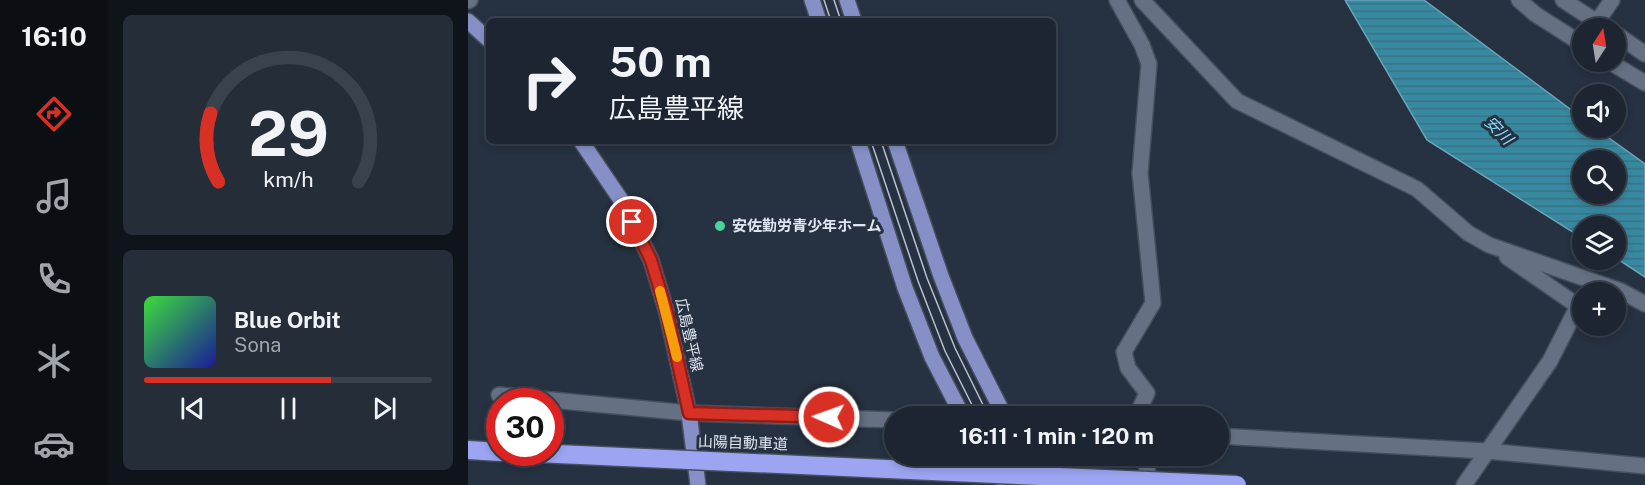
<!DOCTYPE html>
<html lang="en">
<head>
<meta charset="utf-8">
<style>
	:root { --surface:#1c2531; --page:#252d39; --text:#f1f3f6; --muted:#a0a5ab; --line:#3a424d; --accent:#d93025 }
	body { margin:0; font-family:"Public Sans","Noto Sans JP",sans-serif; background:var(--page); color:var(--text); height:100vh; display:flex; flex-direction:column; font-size:22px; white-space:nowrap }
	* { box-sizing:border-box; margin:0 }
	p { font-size:20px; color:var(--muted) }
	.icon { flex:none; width:33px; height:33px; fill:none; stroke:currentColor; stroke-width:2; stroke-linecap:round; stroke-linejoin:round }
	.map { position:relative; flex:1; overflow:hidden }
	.sheet { display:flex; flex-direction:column; gap:15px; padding:15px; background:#0f141b; width:360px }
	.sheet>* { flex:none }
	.hud { position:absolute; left:18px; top:18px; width:570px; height:126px; border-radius:9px; box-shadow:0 3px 9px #0003,0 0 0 2px var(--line); background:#1c2531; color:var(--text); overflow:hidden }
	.needle { width:39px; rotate:12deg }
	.buttons { position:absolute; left:1104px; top:18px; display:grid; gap:12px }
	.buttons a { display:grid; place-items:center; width:54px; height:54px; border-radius:50%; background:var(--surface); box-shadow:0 3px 9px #0003,0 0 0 2px var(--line); font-size:30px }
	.speed { position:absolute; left:18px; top:388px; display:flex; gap:12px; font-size:30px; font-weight:700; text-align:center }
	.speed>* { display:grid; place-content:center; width:78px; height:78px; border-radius:50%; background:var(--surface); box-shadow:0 3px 9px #0003,0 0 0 2px var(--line); line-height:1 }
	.speed .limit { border:9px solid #d22; background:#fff; color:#111 }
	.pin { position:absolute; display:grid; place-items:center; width:51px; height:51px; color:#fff; margin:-26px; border:3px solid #fff; border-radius:50%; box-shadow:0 2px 6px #0007 }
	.me { position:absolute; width:66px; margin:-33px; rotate:272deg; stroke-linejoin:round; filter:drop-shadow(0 0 4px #0008) }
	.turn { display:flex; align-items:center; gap:21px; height:126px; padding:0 24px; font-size:27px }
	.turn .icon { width:78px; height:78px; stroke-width:2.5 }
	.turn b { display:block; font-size:42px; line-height:51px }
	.sheet .widget { flex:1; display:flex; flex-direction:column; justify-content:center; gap:9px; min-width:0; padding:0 21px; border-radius:9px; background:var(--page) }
	.sheet .dial { align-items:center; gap:0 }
	.dial svg { height:156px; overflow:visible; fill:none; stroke:var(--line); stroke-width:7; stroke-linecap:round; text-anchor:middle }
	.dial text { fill:var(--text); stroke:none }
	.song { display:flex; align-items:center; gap:18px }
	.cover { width:72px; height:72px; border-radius:9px; background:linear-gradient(135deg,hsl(120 70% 55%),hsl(240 70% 35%)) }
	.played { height:6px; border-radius:3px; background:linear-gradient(90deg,var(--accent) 65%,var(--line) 65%) }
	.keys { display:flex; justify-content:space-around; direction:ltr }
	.trip { position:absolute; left:416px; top:406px; width:345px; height:60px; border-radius:30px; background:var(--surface); box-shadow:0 3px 9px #0003,0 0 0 2px var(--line); font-weight:700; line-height:60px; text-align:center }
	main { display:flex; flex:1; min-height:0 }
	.dock { display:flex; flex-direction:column; width:108px; justify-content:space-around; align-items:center; background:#0b0f14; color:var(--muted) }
	.dock .icon { width:42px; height:42px }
	.dock .selected { color:var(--accent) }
	.dock b { font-size:27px; color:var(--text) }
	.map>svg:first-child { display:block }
	.water { fill:url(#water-rules); stroke:#6aa5b9; stroke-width:1.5; fill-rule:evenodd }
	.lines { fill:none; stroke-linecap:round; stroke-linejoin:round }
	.minor-casing { stroke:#454e5c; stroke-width:18 }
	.tertiary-casing { stroke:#454e5c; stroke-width:18 }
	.primary-casing { stroke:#454e5c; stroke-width:18 }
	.motorway-casing { stroke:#454e5c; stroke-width:21 }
	.minor { stroke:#657183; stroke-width:15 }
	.tertiary { stroke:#657183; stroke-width:15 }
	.primary { stroke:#8790c6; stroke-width:15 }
	.motorway { stroke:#9da5f2; stroke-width:18 }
	.tram { stroke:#bac1cd; stroke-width:1.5 }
	.motorway-bridge-casing { stroke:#454e5c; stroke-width:21; stroke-linecap:butt }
	.motorway-bridge { stroke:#9da5f2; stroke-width:18 }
	.route-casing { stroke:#8d1f18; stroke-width:15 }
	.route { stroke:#d93025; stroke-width:10 }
	.slow { stroke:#f59e0b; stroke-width:10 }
	.poi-dot { fill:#4ad49c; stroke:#263141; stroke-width:2 }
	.labels { text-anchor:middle; stroke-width:6; stroke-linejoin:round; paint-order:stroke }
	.poi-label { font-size:15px; font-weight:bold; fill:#e0e6f1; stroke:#263141; text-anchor:start }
	.street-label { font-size:15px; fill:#e0e6f1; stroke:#263141 }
	.water-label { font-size:16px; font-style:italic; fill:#85ddf9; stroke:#263141 }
</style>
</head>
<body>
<main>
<nav class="dock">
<b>16:10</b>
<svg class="icon selected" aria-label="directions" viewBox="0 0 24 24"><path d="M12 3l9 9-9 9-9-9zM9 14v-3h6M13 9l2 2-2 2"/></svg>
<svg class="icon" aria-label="music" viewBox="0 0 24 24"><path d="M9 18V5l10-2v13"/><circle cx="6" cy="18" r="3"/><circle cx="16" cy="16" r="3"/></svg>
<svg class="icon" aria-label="phone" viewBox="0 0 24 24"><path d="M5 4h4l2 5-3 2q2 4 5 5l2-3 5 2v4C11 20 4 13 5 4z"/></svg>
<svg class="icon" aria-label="climate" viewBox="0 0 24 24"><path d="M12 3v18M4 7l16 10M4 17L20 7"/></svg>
<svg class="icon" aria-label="car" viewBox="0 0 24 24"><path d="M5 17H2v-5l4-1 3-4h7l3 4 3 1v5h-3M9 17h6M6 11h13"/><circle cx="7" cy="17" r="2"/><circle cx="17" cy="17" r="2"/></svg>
</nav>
<section class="sheet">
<div class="widget dial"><svg viewBox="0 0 100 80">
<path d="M14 69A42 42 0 1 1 86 69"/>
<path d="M14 69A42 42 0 0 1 10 34" stroke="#d93025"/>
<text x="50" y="56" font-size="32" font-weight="700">29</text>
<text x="50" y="72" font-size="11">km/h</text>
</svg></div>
<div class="widget">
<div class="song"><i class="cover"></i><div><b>Blue Orbit</b><p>Sona</p></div></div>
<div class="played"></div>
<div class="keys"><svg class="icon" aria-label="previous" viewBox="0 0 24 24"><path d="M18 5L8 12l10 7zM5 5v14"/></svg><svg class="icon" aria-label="pause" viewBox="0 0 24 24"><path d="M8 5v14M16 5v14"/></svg><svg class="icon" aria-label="next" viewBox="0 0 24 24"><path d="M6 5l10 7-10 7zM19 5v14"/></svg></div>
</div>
</section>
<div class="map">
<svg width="1177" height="485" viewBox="0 0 1177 485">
	<defs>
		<pattern id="water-rules" width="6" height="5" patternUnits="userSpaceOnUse" patternTransform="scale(1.5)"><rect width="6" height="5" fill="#3789a1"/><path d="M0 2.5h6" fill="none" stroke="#3b7182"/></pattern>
	</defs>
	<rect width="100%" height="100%" fill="#263141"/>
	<path class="water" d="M877,0H956L1114,118V128H1127L1177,164V277L1148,258V226H1114V238L959,140ZM1114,160H1148V194H1114Z"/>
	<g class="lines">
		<defs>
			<path id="minor" d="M649,0L674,45L681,64L672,173L685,303L656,352L660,368L679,393L668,417
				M674,0L769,101L949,189L1000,233L1021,245L1153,291L1177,304
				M1095,0L1138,28
				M0,1L2,0
				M1129,22L1144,0
				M1148,34L1177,54
				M31,395L221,413L426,420
				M750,436L1019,451L1177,466
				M676,456L683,485
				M996,485L1082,361L1110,306L1039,257"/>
			<path id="tertiary" d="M1051,0L1067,14L1114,44
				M1142,62L1177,83"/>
			<path id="primary" d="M344,0L351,21
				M379,0L386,21
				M0,21L21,40
				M113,141L155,203L183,260L199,313L221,413L230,485
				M390,141L437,288L464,357L495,417
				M427,141L473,276L497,338L537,417
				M519,456L538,485
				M561,456L579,484"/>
			<path id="motorway" d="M0,450L32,452"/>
		</defs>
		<use href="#minor" class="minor-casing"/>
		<use href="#tertiary" class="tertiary-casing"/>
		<use href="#primary" class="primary-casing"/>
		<use href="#motorway" class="motorway-casing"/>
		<use href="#minor" class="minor"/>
		<use href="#tertiary" class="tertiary"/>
		<use href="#primary" class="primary"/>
		<use href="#motorway" class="motorway"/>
		<path class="tram" d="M356,0L363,21
			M366,0L373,21
			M403,141L450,281L477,351L510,417
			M413,141L459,278L487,348L521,417
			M535,456L553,485
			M547,456L566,485"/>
		<defs>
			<path id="motorway-bridge" d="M68,453L769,485"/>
		</defs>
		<use href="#motorway-bridge" class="motorway-bridge-casing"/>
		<use href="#motorway-bridge" class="motorway-bridge"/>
	</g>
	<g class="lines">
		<defs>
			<path id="route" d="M164,222L183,260L199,313L221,413L361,417"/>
		</defs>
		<use href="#route" class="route-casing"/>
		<use href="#route" class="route"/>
		<path class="slow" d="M192,291L209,357"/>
	</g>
	<circle class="poi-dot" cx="252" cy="226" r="6"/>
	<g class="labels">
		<g class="poi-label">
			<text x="264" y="231">安佐勤労青少年ホーム</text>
		</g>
		<g class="street-label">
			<text transform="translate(221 335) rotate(77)" y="5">広島豊平線</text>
			<text transform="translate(275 443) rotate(2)" y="5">山陽自動車道</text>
		</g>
		<g class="water-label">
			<text transform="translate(1031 130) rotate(45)" y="6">安川</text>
		</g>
	</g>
</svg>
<div class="buttons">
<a><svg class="needle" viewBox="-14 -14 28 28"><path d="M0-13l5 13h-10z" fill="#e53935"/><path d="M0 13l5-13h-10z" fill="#a0a5ab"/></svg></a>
<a><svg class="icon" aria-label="sound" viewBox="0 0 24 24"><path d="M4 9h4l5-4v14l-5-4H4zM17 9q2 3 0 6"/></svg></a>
<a><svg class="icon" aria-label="search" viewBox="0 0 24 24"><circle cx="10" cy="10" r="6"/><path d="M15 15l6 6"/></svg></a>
<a><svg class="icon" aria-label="layers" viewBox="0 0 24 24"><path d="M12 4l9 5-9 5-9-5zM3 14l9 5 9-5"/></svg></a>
<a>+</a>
</div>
<div class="speed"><div class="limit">30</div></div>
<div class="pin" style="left:164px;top:222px;background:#d93025"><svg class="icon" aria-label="arrive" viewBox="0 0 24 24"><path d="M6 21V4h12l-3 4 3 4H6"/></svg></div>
<svg class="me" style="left:361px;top:417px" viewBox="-20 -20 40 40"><circle r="17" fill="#d93025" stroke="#fff" stroke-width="3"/><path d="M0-11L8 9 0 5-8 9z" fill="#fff"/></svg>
<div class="trip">16:11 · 1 min · 120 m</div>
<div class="hud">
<div class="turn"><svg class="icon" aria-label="right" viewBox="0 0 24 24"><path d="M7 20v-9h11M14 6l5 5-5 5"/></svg><div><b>50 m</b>広島豊平線</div></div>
</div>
</div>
</main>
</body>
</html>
